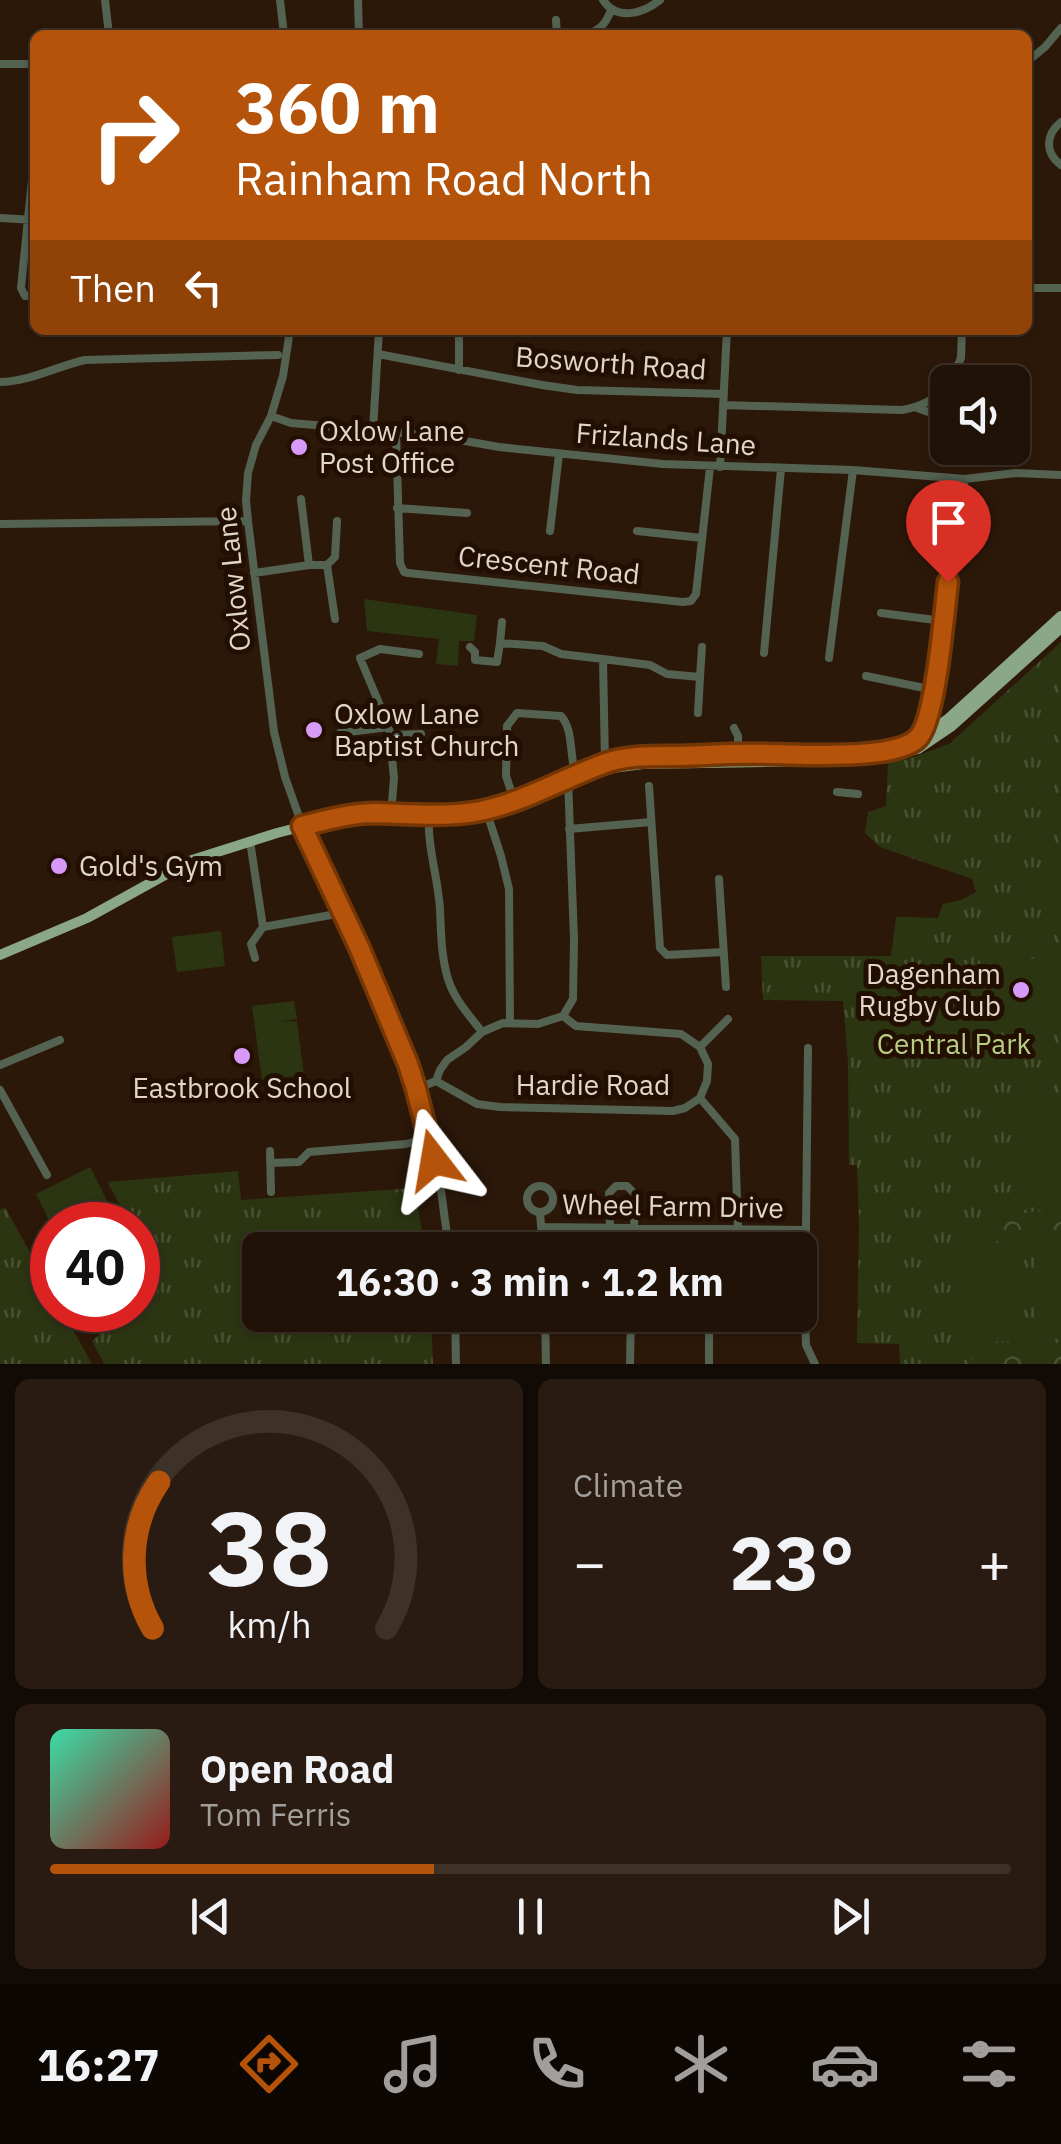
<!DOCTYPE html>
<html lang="en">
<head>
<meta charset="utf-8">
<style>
	:root { --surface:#211207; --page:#291b11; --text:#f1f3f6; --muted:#a29e9b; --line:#3e3228; --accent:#b45309 }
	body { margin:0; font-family:"IBM Plex Sans",sans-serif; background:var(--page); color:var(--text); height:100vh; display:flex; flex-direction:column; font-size:38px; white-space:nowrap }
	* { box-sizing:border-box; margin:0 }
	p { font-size:32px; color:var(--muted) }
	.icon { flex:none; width:55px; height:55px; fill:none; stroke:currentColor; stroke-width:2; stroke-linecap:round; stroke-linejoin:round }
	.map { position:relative; height:1364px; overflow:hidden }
	.side { display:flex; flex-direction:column; gap:15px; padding:15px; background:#120a04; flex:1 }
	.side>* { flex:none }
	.banner { position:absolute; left:30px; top:30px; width:1002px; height:305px; border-radius:15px; box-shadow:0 2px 8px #0004,0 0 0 2px var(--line); background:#b45309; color:#fff; overflow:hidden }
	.fabs { position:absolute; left:930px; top:365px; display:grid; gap:20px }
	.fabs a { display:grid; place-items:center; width:100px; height:100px; border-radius:15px; background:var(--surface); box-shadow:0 2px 8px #0004,0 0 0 2px var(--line); font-size:50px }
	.speed { position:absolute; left:30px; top:1202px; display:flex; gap:20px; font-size:50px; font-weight:700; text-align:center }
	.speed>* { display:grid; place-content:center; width:130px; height:130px; border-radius:50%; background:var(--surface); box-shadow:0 2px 8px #0004,0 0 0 2px var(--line); line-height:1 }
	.speed .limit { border:15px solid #d22; background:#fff; color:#111 }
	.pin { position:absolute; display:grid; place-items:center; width:85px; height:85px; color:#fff; margin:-102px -42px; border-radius:50% 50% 50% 0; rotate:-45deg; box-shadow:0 0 10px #0007 }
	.pin .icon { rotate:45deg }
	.me { position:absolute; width:110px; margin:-55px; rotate:346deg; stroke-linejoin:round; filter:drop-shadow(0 0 8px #0008) }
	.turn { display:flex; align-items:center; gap:35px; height:210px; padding:0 40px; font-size:45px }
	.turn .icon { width:130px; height:130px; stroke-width:2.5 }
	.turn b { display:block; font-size:70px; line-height:85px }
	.then { display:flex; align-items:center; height:95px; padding:0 40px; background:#0003; gap:20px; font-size:38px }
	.big { font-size:75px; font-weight:700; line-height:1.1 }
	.side .widget { flex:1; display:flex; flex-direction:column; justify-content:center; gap:15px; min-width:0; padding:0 35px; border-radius:15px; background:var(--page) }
	.side .dial { align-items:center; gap:0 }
	.dial svg { height:260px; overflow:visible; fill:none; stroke:var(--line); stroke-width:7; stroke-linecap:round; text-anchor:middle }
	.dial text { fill:var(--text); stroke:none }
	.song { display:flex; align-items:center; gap:30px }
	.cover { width:120px; height:120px; border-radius:15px; background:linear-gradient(135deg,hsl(160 70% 55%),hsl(0 70% 35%)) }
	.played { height:10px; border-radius:5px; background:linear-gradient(90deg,var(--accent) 40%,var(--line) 40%) }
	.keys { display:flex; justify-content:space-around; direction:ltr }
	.heat { display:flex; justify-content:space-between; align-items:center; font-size:55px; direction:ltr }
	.side .tiles { flex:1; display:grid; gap:15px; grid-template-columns:1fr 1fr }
	.widget:last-child { grid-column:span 2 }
	.trip { position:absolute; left:242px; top:1232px; width:575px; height:100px; border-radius:15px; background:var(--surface); box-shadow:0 2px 8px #0004,0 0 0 2px var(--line); font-weight:700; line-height:100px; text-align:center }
	.dock { display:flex; height:160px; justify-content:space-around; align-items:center; background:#0d0703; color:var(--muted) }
	.dock .icon { width:70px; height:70px }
	.dock .active { color:var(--accent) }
	.dock b { font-size:45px; color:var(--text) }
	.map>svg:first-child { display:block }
	.grass { fill:url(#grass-tufts) }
	.forest { fill:url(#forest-crowns) }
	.garden { fill:#2c3512 }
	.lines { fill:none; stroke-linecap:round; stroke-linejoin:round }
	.minor { stroke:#546252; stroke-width:8 }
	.major { stroke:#8aa786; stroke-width:10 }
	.route-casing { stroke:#753606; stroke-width:25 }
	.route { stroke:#b45309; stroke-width:18 }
	.poi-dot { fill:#d89af8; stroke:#220f02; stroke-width:4 }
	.labels { text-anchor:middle; stroke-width:10; stroke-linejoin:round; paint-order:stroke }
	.street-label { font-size:28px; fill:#e2d5cb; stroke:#220f02 }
	.poi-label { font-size:28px; fill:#e2d5cb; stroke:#220f02; text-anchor:start }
	.park-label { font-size:28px; fill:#b8ce85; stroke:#220f02 }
</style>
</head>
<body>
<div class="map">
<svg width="1061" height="1364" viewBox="0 0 1061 1364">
	<defs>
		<pattern id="grass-tufts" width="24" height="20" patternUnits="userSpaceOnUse" patternTransform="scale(2.5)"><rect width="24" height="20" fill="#2c3512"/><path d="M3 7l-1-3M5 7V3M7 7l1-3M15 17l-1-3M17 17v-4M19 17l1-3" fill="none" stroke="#4a5133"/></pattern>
		<pattern id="forest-crowns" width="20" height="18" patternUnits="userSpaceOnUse" patternTransform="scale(2.5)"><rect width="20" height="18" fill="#2c3512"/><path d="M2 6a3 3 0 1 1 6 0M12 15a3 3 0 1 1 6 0" fill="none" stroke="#4a5133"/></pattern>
	</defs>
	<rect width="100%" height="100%" fill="#2c1809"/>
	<path class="grass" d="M1061,642V1364H900L899,1344L857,1343L859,1223L857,1165H849L848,1063L843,1001L763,1000L761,956H891L896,917L938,918L943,904L961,900L976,892L972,879L880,847L865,833L868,812L886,806L888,763L908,759L949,744Z
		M238,1171L241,1200L415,1188L425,1250H260V1315H431L433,1364H104L92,1341L128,1310H138V1303L160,1283L138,1240V1225H130L108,1182Z
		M5,1207L52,1293V1310H62L92,1364H0V1210Z"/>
	<path class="forest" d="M1052,1210L1061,1213V1240L1053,1245L1040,1237C1018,1243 1004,1247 983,1236L982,1231C999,1214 1029,1212 1052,1210Z
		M996,1343L1043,1345L1050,1351L1061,1352V1364H971C972,1349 983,1346 996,1343Z"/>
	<path class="garden" d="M364,599L477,615L474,641H459L458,666L436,664L439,639L367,631Z
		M1047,844L1061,847V902L1036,897Z
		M221,931L225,966L177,972L172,937Z
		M980,959H1061V1021H980Z
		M964,975L965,1041L859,1044L857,978Z
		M294,1001L297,1019L279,1022L297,1021L304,1075L262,1080L252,1006Z
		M1061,1104V1149H1021L1020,1105Z
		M1061,1154V1198L1011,1199V1155Z
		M90,1167L119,1225L52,1226L36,1194Z
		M960,1243L1021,1244L1019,1342L958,1341Z
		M1037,1248H1061V1339L1035,1338Z"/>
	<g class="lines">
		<path class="minor" d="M105,0L109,35
			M280,0L284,35
			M358,0L359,35
			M603,0C617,21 642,14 660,0
			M556,20L557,35
			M586,35C600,30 606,24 611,10
			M1028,61L1045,47L1061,28
			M0,64H35
			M1061,122C1045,135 1045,153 1061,165
			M35,150L21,288L25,296H35
			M0,218L35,220
			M1028,288H1061
			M290,330L283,376L271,416L256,445L248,473L246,500L248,521L274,732L285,777L308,842L359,947L416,1089L440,1183L449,1250
			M885,330L962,333
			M378,354L542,385L577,390L724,394
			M459,370V330
			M0,382C31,381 55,367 85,360L278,355
			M950,382L961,358L962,330
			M723,405L902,410C921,407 935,400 948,386
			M917,408L948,419
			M271,416L291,423L431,435L499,447L663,464L853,470L965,479L1015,473L1061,475
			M373,430L379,330
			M396,432L400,563L404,572L408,573L683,602L691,601L696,594L710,467
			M720,467L727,330
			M301,499L309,565
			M397,508L467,513
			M0,524L248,521
			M550,531L559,454
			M637,531L702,538
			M254,573L309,565H327
			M881,613L943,621
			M335,619L327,565L335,557L337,521
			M500,643L502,622
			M470,647L475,652V660L497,662L500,643L543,646L561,654L603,659L605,763
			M764,653L781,469
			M829,658L853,470
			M603,659L650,665L667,674L700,677L702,647
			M866,676L934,690
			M698,713L700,677
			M734,728L738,736V754
			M340,733L389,727
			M390,735L421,734
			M918,739L923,731L932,703L965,479
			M649,786L660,948L667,955L723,952
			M837,792L858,794
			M514,800L506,776L507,726L517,713L561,716C574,730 569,757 576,775
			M486,810L501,856L509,889L510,1023
			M391,814L394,778L389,727L360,658L380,649L419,654
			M429,815C427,847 438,877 440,909C441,932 441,956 448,979C454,999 469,1015 482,1032
			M569,829L651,822
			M250,841L263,927L331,915L340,910
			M719,879L726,987
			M255,958L251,944L263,927
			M700,1047L728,1019
			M808,1048L805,1318L806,1345L815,1364
			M0,1065L60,1040
			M436,1081L477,1104L500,1107L673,1111L685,1108L700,1098L707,1081L708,1064L700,1047L681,1034L576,1026L563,1016
			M416,1089L436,1081L440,1070L447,1060L466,1047L482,1032L503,1023L538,1024L563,1016L573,999L574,939L568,779
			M0,1090L47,1175
			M700,1098L735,1139L738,1230
			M270,1151L271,1192
			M270,1163L299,1162L309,1152L406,1144L429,1138
			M527 1199a13 13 0 1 1 26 0a13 13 0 1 1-26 0Z
			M540,1213L543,1250
			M542,1227L805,1230
			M610,1228L609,1193L616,1186H627L635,1194L634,1228
			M455,1315L456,1364
			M545,1315L546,1364
			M639,1315L805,1318
			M709,1316V1364
			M630,1364L631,1315"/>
		<path class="major" d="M888,757L918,749L952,726L1061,628
			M604,769L643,764L826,761
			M0,955L87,918L192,860L277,833L335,818L374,813L442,815L486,810L545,789L605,763L625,759L744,753L854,754L896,748L921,738L949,718L1061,616"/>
	</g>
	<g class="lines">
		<defs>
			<path id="route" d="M434,1160L416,1089L408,1064L359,947L302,826C326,820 351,813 376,813C409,814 442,817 475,812C520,804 560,780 603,764C626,755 653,756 678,756C708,755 739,753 769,754C801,754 896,761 918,738C936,719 944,613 948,582"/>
		</defs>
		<use href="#route" class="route-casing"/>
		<use href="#route" class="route"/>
	</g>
	<g class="poi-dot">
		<circle cx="299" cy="447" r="10"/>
		<circle cx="314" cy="730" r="10"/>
		<circle cx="59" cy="866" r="10"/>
		<circle cx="1021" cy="990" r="10"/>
		<circle cx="242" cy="1056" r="10"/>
	</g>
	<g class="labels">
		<g class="street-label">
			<text transform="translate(611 363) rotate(4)" y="10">Bosworth Road</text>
			<text transform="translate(666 439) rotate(4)" y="10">Frizlands Lane</text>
			<text transform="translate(549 565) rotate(6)" y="10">Crescent Road</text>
			<text transform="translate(233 579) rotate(-96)" y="10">Oxlow Lane</text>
			<text x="593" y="1095">Hardie Road</text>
			<text transform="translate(673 1206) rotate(1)" y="10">Wheel Farm Drive</text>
		</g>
		<g class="poi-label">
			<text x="319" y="441">Oxlow Lane<tspan x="319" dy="32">Post Office</tspan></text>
			<text x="334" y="724">Oxlow Lane<tspan x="334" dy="32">Baptist Church</tspan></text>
			<text x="79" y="876">Gold's Gym</text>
			<text x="1001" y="984" text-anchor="end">Dagenham<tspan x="1001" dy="32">Rugby Club</tspan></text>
			<text x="242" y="1098" text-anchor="middle">Eastbrook School</text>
		</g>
		<g class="park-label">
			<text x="954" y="1054">Central Park</text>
		</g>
	</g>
</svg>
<div class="fabs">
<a><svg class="icon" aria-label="sound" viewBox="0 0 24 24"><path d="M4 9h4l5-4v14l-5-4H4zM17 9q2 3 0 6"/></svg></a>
</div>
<div class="speed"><div class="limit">40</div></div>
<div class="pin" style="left:948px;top:582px;background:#d93025"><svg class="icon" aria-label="arrive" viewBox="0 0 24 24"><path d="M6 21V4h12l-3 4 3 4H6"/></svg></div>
<svg class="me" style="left:434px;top:1160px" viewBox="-20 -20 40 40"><path d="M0-17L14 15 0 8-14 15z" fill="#b45309" stroke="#fff" stroke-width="4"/></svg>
<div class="trip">16:30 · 3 min · 1.2 km</div>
<div class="banner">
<div class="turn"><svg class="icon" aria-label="right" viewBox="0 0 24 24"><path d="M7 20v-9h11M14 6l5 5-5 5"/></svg><div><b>360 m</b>Rainham Road North</div></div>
<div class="then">Then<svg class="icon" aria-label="left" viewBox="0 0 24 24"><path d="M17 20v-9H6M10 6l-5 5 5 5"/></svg></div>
</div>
</div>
<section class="side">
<div class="tiles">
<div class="widget dial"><svg viewBox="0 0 100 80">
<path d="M14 69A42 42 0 1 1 86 69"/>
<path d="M14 69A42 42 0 0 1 16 24" stroke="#b45309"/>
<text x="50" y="56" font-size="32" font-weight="700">38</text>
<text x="50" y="72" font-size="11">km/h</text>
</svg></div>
<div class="widget"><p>Climate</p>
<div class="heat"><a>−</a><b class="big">23°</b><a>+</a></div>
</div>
<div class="widget">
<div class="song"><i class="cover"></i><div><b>Open Road</b><p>Tom Ferris</p></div></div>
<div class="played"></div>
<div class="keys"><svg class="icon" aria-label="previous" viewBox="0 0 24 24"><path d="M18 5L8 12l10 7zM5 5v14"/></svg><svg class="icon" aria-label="pause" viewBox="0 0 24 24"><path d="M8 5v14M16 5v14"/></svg><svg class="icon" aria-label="next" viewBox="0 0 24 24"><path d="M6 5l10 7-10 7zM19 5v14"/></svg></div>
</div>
</div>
</section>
<nav class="dock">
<b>16:27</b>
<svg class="icon active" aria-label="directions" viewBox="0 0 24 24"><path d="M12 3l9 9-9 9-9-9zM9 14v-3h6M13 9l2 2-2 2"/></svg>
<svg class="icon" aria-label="music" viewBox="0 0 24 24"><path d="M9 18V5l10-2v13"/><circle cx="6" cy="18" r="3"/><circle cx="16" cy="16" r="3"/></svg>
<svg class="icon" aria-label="phone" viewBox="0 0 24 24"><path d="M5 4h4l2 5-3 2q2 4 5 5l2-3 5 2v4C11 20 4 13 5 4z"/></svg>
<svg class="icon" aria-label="climate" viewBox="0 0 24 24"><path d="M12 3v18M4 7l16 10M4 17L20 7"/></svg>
<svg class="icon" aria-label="car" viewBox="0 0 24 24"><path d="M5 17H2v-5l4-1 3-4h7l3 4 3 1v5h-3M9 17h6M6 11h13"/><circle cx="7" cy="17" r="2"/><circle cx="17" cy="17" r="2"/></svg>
<svg class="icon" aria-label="filters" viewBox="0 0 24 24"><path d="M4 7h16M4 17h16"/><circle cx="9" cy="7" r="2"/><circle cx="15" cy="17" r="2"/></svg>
</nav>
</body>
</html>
